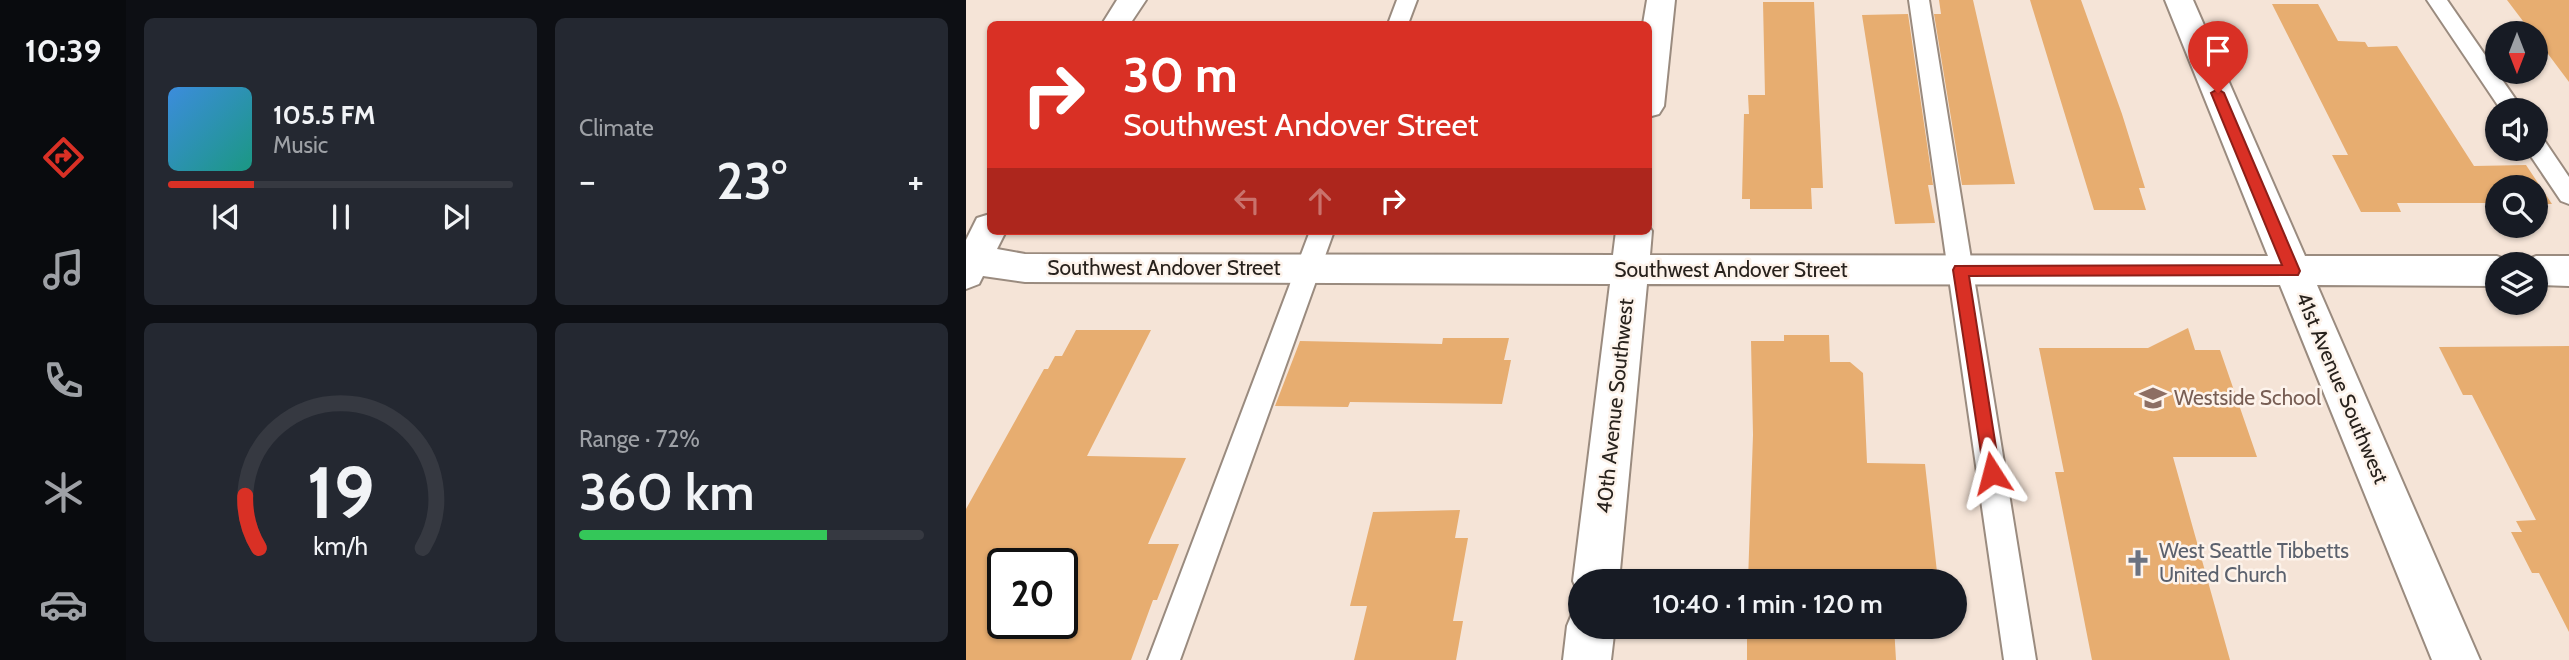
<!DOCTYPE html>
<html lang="en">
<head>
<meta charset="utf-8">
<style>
	:root { --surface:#171b24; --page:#242831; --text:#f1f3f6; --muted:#9ea1a6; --line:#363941; --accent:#d93025 }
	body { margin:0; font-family:Cabin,sans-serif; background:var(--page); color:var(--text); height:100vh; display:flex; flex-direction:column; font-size:26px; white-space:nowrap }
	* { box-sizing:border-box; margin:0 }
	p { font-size:23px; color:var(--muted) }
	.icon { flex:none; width:38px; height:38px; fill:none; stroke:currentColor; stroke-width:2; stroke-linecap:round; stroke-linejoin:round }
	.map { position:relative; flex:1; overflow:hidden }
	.side { display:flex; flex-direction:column; gap:18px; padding:18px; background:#0d0f14; width:840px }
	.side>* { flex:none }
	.guide { position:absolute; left:21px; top:21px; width:665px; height:214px; border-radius:10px; box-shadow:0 2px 5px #0004; background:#d93025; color:#fff; overflow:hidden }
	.needle { width:46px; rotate:180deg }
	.fabs { position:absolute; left:1519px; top:21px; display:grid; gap:14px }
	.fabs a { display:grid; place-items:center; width:63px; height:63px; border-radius:50%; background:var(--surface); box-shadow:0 2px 5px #0004; font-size:35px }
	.speed { position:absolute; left:21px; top:548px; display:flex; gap:14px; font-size:35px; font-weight:700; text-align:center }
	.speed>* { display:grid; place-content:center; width:91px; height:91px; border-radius:50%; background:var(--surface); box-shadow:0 2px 5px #0004; line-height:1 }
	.speed .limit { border:4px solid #111; border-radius:10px; background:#fff; color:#111 }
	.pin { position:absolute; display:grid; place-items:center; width:60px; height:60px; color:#fff; margin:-72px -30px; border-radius:50% 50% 50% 0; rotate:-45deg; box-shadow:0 0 7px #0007 }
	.pin .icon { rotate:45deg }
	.me { position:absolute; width:77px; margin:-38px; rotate:351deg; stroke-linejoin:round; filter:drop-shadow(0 0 5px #0008) }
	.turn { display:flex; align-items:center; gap:24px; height:147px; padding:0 21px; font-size:32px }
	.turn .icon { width:91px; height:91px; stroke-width:2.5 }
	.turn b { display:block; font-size:49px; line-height:60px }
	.lanes { display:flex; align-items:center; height:66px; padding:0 21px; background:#0003; justify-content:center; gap:35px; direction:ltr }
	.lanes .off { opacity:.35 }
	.big { font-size:52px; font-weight:600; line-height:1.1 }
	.side .card { flex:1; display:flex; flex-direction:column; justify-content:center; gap:10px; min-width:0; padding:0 24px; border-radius:10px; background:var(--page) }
	.side .dial { align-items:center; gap:0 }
	.dial svg { height:182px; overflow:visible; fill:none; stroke:var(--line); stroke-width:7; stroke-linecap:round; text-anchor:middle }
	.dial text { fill:var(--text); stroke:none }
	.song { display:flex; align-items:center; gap:21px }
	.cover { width:84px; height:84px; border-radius:10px; background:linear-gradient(135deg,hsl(210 70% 55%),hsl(170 70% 35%)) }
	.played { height:7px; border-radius:4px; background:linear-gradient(90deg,var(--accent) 25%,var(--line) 25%) }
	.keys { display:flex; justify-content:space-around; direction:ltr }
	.heat { display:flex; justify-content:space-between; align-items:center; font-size:38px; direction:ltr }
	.charge { height:10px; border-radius:5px; background:linear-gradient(90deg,#34c759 72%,var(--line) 0) }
	.side .tiles { flex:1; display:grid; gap:18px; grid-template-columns:repeat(2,1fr) }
	.trip { position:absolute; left:602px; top:569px; width:399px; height:70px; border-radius:35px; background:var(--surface); box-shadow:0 2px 5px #0004; font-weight:600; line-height:70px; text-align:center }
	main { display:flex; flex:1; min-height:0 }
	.dock { display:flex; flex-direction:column; width:126px; justify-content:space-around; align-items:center; background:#090b0e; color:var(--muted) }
	.dock .icon { width:49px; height:49px }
	.dock .current { color:var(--accent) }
	.dock b { font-size:32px; color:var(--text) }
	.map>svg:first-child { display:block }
	.building { fill:#e7ad70; fill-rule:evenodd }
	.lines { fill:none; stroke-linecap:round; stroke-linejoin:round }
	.lane-casing { stroke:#9a8b7f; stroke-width:4 }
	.street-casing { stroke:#9a8b7f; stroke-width:4 }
	.lane { fill:#fff; fill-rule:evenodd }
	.street { fill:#fff; fill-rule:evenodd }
	.route { fill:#d93025; stroke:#8d1f18; stroke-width:2 }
	.labels { text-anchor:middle; stroke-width:5; stroke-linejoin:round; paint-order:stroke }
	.street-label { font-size:21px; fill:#28221d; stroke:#fdf3eb }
	.education-label { font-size:21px; fill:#785e54; stroke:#fdf3eb; text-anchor:start }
	.worship-label { font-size:21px; fill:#5b616d; stroke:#fdf3eb; text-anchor:start }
</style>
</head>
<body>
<main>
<nav class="dock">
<b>10:39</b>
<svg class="icon current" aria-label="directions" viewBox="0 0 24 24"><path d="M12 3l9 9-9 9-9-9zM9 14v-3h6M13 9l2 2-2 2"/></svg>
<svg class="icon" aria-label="music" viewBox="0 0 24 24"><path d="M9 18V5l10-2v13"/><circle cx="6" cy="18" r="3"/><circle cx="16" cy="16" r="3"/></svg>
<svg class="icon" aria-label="phone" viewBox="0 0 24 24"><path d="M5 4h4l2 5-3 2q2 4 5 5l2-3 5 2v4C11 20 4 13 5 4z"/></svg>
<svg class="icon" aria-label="climate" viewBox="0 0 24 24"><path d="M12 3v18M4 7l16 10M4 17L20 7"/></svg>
<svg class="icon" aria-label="car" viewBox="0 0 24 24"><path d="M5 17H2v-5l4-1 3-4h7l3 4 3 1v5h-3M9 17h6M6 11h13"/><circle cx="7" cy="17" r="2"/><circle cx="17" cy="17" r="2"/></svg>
</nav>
<section class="side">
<div class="tiles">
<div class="card">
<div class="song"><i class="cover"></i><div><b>105.5 FM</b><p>Music</p></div></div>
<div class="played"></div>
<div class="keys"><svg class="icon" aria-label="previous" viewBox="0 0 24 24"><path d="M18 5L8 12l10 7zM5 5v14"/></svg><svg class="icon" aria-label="pause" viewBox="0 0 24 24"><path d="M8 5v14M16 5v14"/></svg><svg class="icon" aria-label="next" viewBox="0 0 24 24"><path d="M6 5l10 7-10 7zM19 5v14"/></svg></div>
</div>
<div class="card"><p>Climate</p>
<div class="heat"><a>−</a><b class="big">23°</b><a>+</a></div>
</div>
<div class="card dial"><svg viewBox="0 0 100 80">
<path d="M14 69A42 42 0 1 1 86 69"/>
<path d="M14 69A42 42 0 0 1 8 46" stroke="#d93025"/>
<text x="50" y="56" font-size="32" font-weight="700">19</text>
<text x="50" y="72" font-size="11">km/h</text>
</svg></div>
<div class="card"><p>Range · 72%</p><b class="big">360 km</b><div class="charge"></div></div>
</div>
</section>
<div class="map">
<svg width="1603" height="660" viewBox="0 0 1603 660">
	<rect width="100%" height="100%" fill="#f5e4d7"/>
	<path class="building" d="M973,0H1007L1049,184L996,185L968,14H975Z
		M1064,0H1115L1156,114L1179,188H1173L1180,210H1128Z
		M1541,0H1603V82L1570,38V33H1566Z
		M797,2H848L857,188H845L846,209H784V199H776L778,114H783L782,95H799Z
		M1306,4H1352L1372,41L1399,42L1402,47L1431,46L1508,166L1560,165L1586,204H1570V187H1531V203H1431L1435,212H1395L1366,155H1382Z
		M942,14L967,185H962L969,223L929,224L896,15Z
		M1222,328L1229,350H1254L1291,457H1207L1264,660H1126L1089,472H1098L1073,348H1182Z
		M110,330H185L121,456L220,458L182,544H213L191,600H187L165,660H0V509L78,369H82L89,356H96ZM37,564H96V623H37Z
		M818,335H863L864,362H884L897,373L901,463L959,464L972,581H782L787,435L785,341H818Z
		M477,338H543L538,360H545L536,404L384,402L382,407L309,406L334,341L476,344Z
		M1603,346V632L1573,573H1566L1545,532H1556L1550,521L1570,520L1506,395H1497L1473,347Z
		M494,510L489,538H502L487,621H497L490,660H388L401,606H384L407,512Z
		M781,626H928L930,660H781Z"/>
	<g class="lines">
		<defs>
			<path id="lane" d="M431,0H451L442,24H422Z
				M943,0H963L1070,660H1038Z
				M1461,0H1481L1557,110H1535Z
				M1570,138L1578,140L1603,177V204L1595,201L1560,149H1570Z
				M344,231H368L214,660H182Z"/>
			<path id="street" d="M151,0H180L164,24H136Z
				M681,0H709L698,106L693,114L682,117V24H677Z
				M1199,0H1227L1339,256H1531L1544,261L1546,264H1531V286L1351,285L1514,660H1466L1314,285L681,284L653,581H614V597L607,581L644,284L59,282L17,276L13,284L0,289V240L11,218L24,214V231H40L31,249L59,254L647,255L650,231H682V225L686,231L684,255L1302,256Z
				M1570,256H1603V286L1570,285V264H1555L1557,261Z
				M614,607V626H649L645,660H597L601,626L608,609Z"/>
		</defs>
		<use href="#lane" class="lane-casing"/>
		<use href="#street" class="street-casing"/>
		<use href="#lane" class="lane"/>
		<use href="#street" class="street"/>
	</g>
	<path class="route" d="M1252,89L1258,93L1334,271L1332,275L1003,276L1034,473L1032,479L1026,481L1019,479L987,270L989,266L1316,265L1245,93Z"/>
	<defs>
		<symbol id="school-bare" viewBox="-9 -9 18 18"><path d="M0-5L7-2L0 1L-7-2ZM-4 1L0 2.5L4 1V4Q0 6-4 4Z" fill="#8d6e63" stroke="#fdf3eb" stroke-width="2.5" paint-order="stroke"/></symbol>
		<symbol id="church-bare" viewBox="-9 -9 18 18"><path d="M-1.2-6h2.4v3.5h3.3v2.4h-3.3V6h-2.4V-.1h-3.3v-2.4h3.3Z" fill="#6b7280" stroke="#fdf3eb" stroke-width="2.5" paint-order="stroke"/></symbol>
	</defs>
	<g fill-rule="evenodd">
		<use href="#school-bare" x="1168" y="379" width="38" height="38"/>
		<use href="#church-bare" x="1153" y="544" width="38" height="38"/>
	</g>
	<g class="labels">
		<g class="street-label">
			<text x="198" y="275">Southwest Andover Street</text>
			<text x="765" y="277">Southwest Andover Street</text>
			<text transform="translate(1376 388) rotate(67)" y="7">41st Avenue Southwest</text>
			<text transform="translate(649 406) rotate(-84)" y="7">40th Avenue Southwest</text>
		</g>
		<g class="education-label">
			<text x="1208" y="405">Westside School</text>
		</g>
		<g class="worship-label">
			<text x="1193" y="558">West Seattle Tibbetts<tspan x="1193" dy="24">United Church</tspan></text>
		</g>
	</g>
</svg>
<div class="fabs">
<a><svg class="needle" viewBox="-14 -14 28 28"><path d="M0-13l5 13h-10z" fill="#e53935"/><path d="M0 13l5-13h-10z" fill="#9ea1a6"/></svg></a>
<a><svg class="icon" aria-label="sound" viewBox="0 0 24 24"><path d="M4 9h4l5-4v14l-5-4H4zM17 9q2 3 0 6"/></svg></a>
<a><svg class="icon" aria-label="search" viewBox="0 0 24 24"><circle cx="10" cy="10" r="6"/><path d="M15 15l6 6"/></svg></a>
<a><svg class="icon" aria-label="layers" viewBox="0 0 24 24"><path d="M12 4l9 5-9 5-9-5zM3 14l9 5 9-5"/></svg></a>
</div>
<div class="speed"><div class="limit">20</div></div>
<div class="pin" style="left:1252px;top:93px;background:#d93025"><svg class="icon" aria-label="arrive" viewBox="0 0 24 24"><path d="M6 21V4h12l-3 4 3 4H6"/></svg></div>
<svg class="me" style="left:1026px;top:473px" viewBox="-20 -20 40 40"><path d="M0-17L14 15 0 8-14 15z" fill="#d93025" stroke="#fff" stroke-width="4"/></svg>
<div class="trip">10:40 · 1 min · 120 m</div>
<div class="guide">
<div class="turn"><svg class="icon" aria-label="right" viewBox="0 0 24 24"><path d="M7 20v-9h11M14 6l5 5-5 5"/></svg><div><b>30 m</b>Southwest Andover Street</div></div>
<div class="lanes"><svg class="icon off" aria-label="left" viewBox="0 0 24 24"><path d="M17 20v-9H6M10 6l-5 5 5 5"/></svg><svg class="icon off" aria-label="ahead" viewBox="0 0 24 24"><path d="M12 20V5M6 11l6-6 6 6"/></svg><svg class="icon" aria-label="right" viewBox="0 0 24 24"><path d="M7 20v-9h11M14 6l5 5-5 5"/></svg></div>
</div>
</div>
</main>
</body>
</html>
